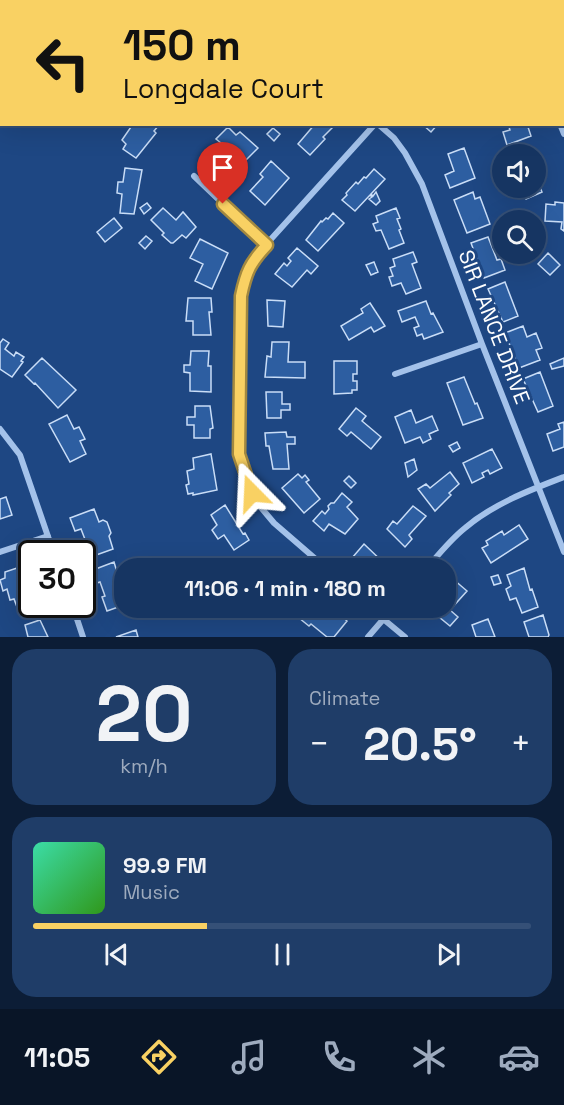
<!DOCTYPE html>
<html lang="en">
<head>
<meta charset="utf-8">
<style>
	:root { --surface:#163562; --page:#1f3d68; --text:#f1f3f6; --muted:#9eabbe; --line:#355077; --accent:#f9d163 }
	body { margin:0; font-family:"Space Grotesk",sans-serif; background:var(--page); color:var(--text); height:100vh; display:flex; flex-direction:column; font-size:22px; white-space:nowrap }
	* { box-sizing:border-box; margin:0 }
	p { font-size:20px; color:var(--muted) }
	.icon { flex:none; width:33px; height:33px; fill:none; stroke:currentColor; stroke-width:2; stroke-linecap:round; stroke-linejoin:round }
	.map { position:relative; height:637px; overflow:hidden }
	.drawer { display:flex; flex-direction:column; gap:12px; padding:12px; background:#0c1d36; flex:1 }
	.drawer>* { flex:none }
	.guide { position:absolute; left:0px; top:0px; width:564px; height:126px; box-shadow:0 6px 24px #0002,0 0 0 2px var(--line); background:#f9d163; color:#111; overflow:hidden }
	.tools { position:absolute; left:492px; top:144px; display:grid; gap:12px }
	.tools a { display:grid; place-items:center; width:54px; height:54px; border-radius:50%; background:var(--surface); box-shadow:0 6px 24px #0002,0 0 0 2px var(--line); font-size:30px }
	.speed { position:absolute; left:18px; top:540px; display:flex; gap:12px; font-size:30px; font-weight:700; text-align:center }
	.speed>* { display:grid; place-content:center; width:78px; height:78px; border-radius:50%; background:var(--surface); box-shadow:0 6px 24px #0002,0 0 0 2px var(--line); line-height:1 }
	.speed .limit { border:3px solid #111; border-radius:9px; background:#fff; color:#111 }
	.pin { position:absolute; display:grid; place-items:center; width:51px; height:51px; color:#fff; margin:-62px -26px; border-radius:50% 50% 50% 0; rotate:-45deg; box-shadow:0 0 6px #0007 }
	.pin .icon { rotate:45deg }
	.me { position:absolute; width:66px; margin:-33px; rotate:339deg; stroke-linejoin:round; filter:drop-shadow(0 0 4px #0008) }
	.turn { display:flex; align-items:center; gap:21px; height:126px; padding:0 24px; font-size:27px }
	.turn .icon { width:78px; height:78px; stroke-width:2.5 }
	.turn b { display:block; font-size:42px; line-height:51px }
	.big { font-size:45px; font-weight:800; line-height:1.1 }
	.drawer .tile { flex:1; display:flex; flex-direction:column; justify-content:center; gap:9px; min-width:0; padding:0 21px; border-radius:24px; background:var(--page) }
	.drawer .dial { align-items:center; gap:0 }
	.dial b { font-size:78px; line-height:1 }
	.song { display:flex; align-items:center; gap:18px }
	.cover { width:72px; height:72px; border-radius:9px; background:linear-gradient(135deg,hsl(160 70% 55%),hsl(110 70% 35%)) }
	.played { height:6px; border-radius:3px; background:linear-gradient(90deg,var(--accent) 35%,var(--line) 35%) }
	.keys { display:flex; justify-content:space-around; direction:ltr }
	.heat { display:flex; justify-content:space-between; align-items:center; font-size:33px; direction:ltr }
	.drawer .tiles { flex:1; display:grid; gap:12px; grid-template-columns:1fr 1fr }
	.tile:last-child { grid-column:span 2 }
	.trip { position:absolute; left:114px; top:558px; width:342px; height:60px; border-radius:24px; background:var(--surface); box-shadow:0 6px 24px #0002,0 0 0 2px var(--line); font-weight:800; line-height:60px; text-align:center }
	.dock { display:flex; height:96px; justify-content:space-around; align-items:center; background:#091527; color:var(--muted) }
	.dock .icon { width:42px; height:42px }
	.dock .selected { color:var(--accent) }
	.dock b { font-size:27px; color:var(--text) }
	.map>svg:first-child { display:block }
	.building { fill:#2d5ea1; stroke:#c9ddf7; stroke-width:1.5 }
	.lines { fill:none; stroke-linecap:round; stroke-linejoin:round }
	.street { stroke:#a4c2ea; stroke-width:6 }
	.route-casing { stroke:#a28840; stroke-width:15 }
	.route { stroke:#f9d163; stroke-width:10 }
	.labels { text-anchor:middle; stroke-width:6; stroke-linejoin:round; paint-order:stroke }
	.street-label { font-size:21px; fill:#fff; stroke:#1e4783 }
</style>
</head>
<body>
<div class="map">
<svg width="564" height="637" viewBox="0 0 564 637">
	<rect width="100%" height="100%" fill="#1e4783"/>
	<path class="building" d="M133,124L159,125L154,131L156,133L136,158L123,149L126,144L122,140Z
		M315,124H336L323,137L325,139L310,155L298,144Z
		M422,124H438L431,132Z
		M508,124H527L531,136L507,145L503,132L510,130Z
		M228,127L236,135L240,132L258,148L241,165L230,154L232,152L216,139Z
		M273,128L280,134L274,141L267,134Z
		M464,148L475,178L450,188L445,175L454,171L448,154Z
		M271,161L289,178L265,205L250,191L263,177L260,174Z
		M125,168L142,170L134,214L120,213L122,194L117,193L118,182H123Z
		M374,169L385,179L371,194L373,196L376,192L380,201L376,205L369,199L372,197L370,195L355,211L342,200L347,195L346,193L356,182L358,184L364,177L366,178Z
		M536,182H538L542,192L526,199L520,188H536Z
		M473,192L475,199L480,197L490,224L467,233L454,200Z
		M555,202L564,203V231L561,229L562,222L545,221L546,204L555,205Z
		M147,203L151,208L144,214L140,208Z
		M163,208L176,220L183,212L196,227L186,238L182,235L173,243H171L162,235L164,233L151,220Z
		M396,208L400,218L397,219L401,229L399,230L404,243L389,249L381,230L376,231L373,224L378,222L376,216Z
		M333,213L344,223L318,251L306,240L321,221L322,222L326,218L328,219Z
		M114,218L122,228L105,242L97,232Z
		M146,236L152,241L145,249L139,243Z
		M488,237L497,260L501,259L505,270L484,278L471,243Z
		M200,239L228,253L212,289L195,281L203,264L190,258Z
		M297,248L318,266L311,274L307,270L292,287L275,274L284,263L287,266L291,261L288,258Z
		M413,252L417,262L412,264L421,288L406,294L401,283L392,286L389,277L393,276L390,268L395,266L393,259Z
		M548,253L560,265L550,275L538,264Z
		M374,262L378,272L371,275L366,265Z
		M505,282L518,316L503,322L488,289Z
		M188,298H211L212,312H209L211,335H193V321H186Z
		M267,300L285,301L283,327L268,326Z
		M426,301L431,314L433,313L443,332L424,339L422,334L417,336L414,328L419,326L415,317L402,322L398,311Z
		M370,303L385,326L374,332L371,327L349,340L341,326L363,313L361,309Z
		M523,326L527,337L536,333L542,348L536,350L540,360L519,368L505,333Z
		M3,339L9,343L5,349L14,356L16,352L24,357L21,361L23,362L12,377L0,369V343Z
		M272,342H289L288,362H305V378L265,377L267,356L271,357Z
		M191,351H209L208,366H211V392L190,391V373L184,372V365H190Z
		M42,358L76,390L58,408L35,383L34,384L25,375Z
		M564,358V366L552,369L550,364Z
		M334,361H357V374H353V381H357V390H352V393L334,394Z
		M540,372L553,406L538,412L523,379Z
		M464,377L475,404L477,403L483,418L463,425L447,383Z
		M266,392H282V404H290V410H281V418H267Z
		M195,406H210L213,428L210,429V438H194V425H187V417H195Z
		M356,408L366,416L362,421L381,437L371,449L351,432L347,436L339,429Z
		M411,410L416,423L432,416L438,430L429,434L431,439L423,443L420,437L405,443L395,417Z
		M67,415L74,429L79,427L85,439L80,441L86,454L70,462L49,424Z
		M564,422V447L553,451L547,434L560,429L558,424Z
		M286,432L287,437H295V444H287L289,469H273L269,446H266L265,433Z
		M457,442L460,448L453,452L449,446Z
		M492,449L502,468L490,474L488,470L482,473L484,477L472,483L463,463Z
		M211,454L217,490L193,495V493L188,494L186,485L189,484L187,471L194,469L193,458Z
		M414,459L417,470L408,477L405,463Z
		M450,472L459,484L449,493L451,495L435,511L418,489L426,484L430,488Z
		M298,474L302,478L305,475L309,480L306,482L320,499L304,513L282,488Z
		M349,476L356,483L351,488L344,481Z
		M342,493L352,502L347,507L358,519L345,534L329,524L324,531L313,521L322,511L325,514L329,509L328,506L331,503H334Z
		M6,497L12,515L0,519V499Z
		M225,505L243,534L245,533L249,540L234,550L224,535L218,539L212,530L217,525L211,515Z
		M413,506L426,516L409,535L412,539L405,547L387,529L393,521L397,524Z
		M94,509L99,522L103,520L107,522L111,533L109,536L113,549L85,559L81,548L85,547L83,543L86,542L81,529L75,531L70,518Z
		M519,525L528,539L491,563L482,548L488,545L486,541L502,531L504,535Z
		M364,544L386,565L383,568H364L352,558Z
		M270,561L279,568H263Z
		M114,562L117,572L124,569V582L121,583L124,594V605L107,611L102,597L105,596L100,582L97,583L93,570Z
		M26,565L32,584V604H40L41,608L20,615L14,599L10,600L7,589L3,591L0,580L5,578V572Z
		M524,568L530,590L532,589L538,607L522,613L516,598L510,600L506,589L511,586L507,575Z
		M498,575L501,583L494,585L491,577Z
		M453,579L467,591L450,610L458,617L450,626L428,608H446V588Z
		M308,608H326L331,612L329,615L332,617L337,612L347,621L334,637H327L311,624L309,626L299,618Z
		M543,615L549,635L548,637H529L524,622Z
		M488,619L495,637H476L472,625Z
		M40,620L48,637H28L25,625Z
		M136,630L138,637H116Z"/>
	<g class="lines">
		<path class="street" d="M512,0L513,2
			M562,11L564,10
			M378,124L394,138L405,153L422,184L482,344L564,552
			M560,124L564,134
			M194,176L266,245
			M395,374L482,344
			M0,429L20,455L54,554
			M0,552L48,536
			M326,568L274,523L258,504L247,482L239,454L241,296L246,273L253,259L375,124
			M427,568C439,554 450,540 465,528C493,504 530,490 564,477
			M72,604L83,637
			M370,608L405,637
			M368,637L393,608"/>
	</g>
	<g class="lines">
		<defs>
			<path id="route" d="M223,204L267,245C250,263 246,272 241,296L239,454L252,493"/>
		</defs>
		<use href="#route" class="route-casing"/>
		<use href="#route" class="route"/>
	</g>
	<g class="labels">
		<g class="street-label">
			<text transform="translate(494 327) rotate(69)" y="7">SIR LANCE DRIVE</text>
		</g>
	</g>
</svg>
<div class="tools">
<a><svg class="icon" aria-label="sound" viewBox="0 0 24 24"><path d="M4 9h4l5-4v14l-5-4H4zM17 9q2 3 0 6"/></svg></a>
<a><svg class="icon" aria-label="search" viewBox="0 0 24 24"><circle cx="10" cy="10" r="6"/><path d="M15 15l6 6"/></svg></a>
</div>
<div class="speed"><div class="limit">30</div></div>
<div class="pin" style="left:223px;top:204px;background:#d93025"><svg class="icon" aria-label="arrive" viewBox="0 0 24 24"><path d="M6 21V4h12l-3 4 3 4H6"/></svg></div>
<svg class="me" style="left:252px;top:493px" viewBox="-20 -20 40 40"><path d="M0-17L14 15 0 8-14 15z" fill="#f9d163" stroke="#fff" stroke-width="4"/></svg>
<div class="trip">11:06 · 1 min · 180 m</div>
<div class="guide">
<div class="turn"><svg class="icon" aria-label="left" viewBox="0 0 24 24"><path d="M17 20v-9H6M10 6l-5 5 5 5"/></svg><div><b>150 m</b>Longdale Court</div></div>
</div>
</div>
<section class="drawer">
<div class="tiles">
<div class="tile dial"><b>20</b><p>km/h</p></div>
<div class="tile"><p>Climate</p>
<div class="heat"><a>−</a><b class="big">20.5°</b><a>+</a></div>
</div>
<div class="tile">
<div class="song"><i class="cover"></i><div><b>99.9 FM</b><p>Music</p></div></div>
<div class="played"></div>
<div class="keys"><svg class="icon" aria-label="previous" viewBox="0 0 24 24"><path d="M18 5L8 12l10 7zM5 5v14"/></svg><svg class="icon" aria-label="pause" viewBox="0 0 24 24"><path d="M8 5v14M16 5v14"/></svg><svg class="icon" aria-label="next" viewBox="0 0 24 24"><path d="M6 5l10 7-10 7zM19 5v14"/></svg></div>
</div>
</div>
</section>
<nav class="dock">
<b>11:05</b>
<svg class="icon selected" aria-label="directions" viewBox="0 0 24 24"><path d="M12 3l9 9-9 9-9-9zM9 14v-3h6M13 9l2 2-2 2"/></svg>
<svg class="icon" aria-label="music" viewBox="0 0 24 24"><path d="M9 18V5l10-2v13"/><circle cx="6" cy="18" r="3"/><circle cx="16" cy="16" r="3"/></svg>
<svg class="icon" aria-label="phone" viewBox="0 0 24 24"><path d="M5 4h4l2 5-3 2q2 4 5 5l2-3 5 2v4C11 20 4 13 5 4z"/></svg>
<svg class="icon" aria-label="climate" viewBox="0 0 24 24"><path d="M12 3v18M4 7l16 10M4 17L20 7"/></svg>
<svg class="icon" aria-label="car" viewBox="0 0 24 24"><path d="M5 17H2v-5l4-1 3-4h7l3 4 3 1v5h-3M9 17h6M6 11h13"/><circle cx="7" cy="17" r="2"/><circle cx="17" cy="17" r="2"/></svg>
</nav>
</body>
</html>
